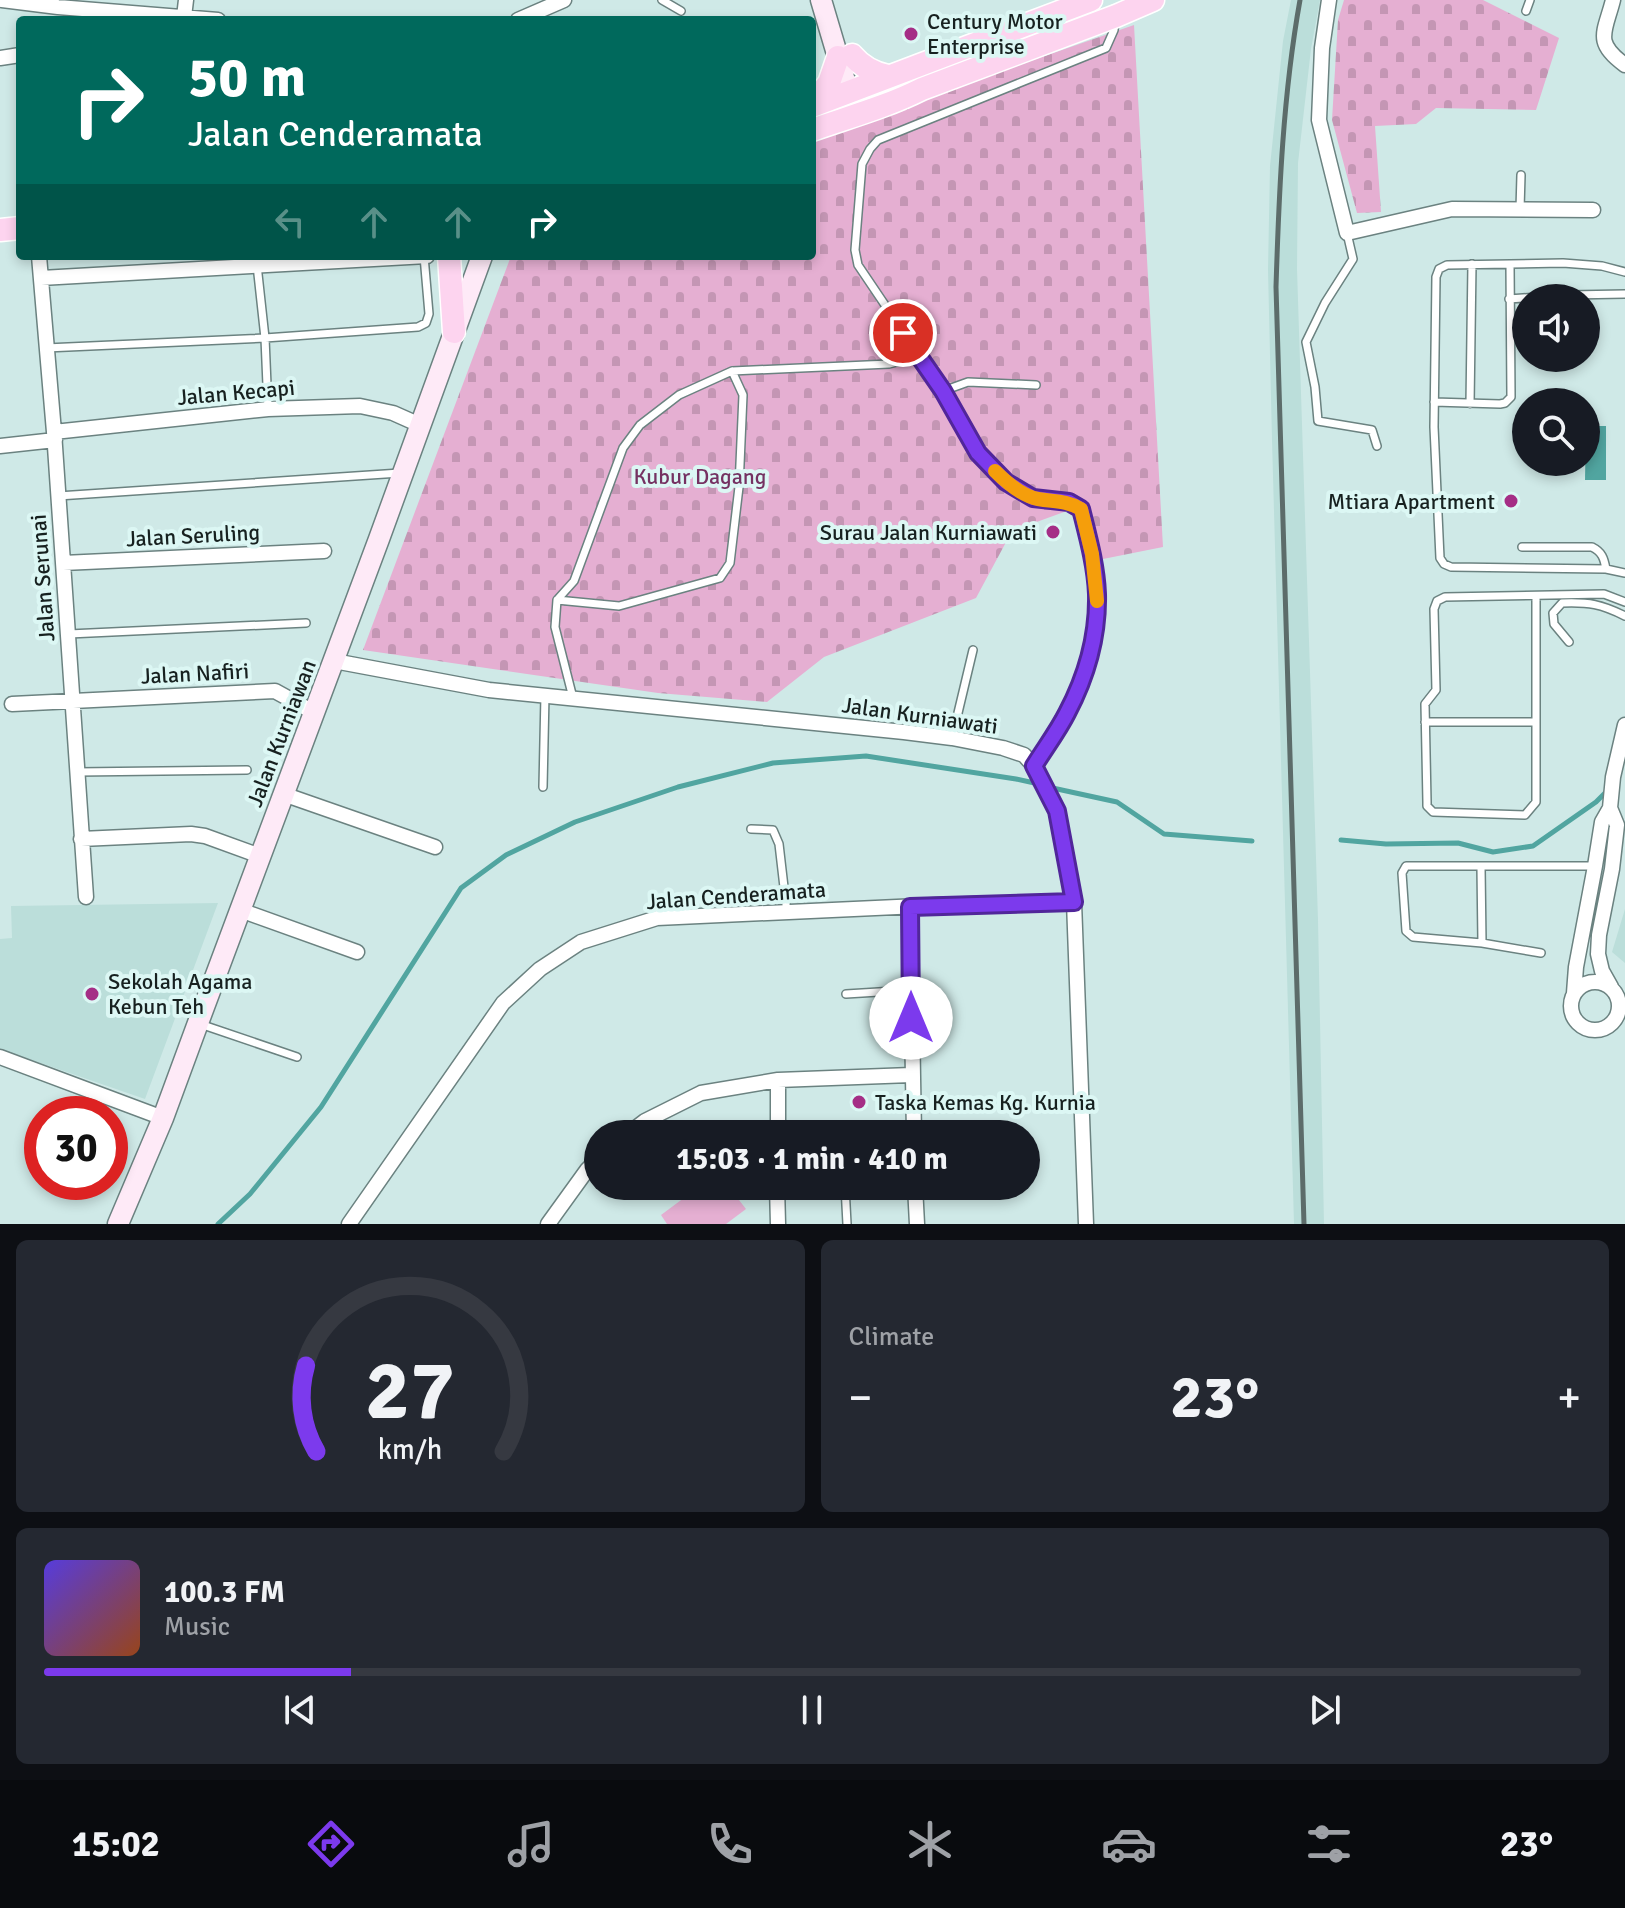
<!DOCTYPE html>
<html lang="en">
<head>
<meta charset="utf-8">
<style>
	:root { --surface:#171b24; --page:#242831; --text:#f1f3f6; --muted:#9ea1a6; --line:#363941; --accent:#7c3aed }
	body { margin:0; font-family:Signika,sans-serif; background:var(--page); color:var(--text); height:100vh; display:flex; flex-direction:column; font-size:30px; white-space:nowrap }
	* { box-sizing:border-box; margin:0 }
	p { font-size:26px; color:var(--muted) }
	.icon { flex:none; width:44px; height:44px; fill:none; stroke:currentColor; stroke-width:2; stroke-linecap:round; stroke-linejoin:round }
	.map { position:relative; height:1224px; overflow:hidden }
	.details { display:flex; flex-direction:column; gap:16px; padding:16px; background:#0d0f14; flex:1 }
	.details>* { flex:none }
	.banner { position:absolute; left:16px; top:16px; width:800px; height:244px; border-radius:8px; box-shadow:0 4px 12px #0003; background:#00695c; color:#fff; overflow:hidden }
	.buttons { position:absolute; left:1512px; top:284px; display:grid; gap:16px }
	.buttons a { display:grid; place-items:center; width:88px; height:88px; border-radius:50%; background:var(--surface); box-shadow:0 4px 12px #0003; font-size:40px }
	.speed { position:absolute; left:24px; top:1096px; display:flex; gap:16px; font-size:40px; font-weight:700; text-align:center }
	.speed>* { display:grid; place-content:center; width:104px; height:104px; border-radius:50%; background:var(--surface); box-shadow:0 4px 12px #0003; line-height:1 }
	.speed .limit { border:12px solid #d22; background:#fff; color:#111 }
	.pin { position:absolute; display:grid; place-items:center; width:68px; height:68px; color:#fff; margin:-34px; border:4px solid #fff; border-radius:50%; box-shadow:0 2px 8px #0007 }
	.me { position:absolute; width:88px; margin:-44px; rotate:0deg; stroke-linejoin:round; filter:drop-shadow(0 0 6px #0008) }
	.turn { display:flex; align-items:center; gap:28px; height:168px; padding:0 40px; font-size:36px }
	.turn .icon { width:104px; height:104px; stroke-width:2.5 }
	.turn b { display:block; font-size:56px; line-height:68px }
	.lanes { display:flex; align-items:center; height:76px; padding:0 40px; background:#0003; justify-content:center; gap:40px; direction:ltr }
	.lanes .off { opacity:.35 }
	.big { font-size:60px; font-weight:700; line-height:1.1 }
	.details .widget { flex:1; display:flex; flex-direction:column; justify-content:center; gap:12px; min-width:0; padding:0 28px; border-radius:12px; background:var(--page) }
	.details .dial { align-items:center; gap:0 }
	.dial svg { height:208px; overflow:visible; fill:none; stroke:var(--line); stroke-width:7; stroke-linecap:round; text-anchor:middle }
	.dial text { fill:var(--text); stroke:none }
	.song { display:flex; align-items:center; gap:24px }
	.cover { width:96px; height:96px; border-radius:12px; background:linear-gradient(135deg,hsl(250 70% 55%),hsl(20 70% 35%)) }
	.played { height:8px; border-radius:4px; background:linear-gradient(90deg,var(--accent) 20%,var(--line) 20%) }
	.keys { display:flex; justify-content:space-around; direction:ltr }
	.heat { display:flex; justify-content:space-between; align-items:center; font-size:44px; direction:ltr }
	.details .tiles { flex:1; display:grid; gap:16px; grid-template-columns:1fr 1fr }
	.widget:last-child { grid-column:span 2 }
	.trip { position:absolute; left:584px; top:1120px; width:456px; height:80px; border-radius:40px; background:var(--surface); box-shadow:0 4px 12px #0003; font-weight:700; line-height:80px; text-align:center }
	.dock { display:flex; height:128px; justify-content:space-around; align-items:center; background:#090b0e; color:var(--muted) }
	.dock .icon { width:56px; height:56px }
	.dock .active { color:var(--accent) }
	.dock b { font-size:36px; color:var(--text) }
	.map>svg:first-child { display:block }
	.built { fill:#bbdeda }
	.cemetery { fill:url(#cemetery-stones) }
	.pitch { fill:#e5afd2 }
	.water { fill:#51a5a0 }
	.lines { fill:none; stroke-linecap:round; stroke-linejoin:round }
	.stream { stroke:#51a5a0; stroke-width:5 }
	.lane-casing { stroke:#6b8280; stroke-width:10 }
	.street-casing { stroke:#6b8280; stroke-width:17 }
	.secondary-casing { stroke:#6b8280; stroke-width:23 }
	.primary-casing { stroke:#fff; stroke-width:25 }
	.lane { stroke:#fff; stroke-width:7 }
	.street { stroke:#fff; stroke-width:14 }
	.secondary { stroke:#feeaf7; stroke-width:20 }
	.primary { stroke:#fdd4ef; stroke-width:22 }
	.rail { stroke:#5c6c6a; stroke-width:5 }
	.route-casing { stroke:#51269a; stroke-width:20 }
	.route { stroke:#7c3aed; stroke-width:14 }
	.slow { stroke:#f59e0b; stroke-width:14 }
	.poi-dot { fill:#a52e86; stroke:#dcf7f4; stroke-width:3 }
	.labels { text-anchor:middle; stroke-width:8; stroke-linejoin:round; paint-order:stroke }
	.poi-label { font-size:22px; fill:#172120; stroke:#dcf7f4; text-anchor:start }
	.street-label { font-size:22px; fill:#172120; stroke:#dcf7f4 }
	.park-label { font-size:22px; fill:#753262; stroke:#dcf7f4 }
</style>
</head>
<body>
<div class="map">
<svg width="1625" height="1224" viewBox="0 0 1625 1224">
	<defs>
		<pattern id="cemetery-stones" width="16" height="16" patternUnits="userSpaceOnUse" patternTransform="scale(2)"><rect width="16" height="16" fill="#e5afd2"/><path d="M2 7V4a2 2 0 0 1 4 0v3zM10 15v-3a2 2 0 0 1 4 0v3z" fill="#c496b4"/></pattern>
	</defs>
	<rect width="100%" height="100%" fill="#cfe9e7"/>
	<path class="built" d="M1291,0H1320L1311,49L1298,163L1297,269L1318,920L1324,1224H1294L1272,440L1268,270L1270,166L1283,41Z
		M218,903L145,1099L0,1049V939L12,938L11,906Z
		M1625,909V963L1612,952Z"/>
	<path class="cemetery" d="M1344,0H1483L1559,38L1536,110L1436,108L1416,124L1375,126L1381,212L1357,213L1332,120L1338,20Z
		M1134,25L1163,547L1098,560L1086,504L1012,531L976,598L824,657L767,702L658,693L363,650L511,256H812V137Z"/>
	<path class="pitch" d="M700,1186H728L746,1209L726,1224H667L661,1215Z"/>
	<path class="water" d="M1586,426H1606V480H1585Z"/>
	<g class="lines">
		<path class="stream" d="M1048,787L1117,802L1164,834L1252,841
			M1341,840L1386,844L1458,843L1493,852L1533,846L1596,802L1608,790
			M218,1224L250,1194L321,1107L461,888L506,855L575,822L678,787L773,763L866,756L1016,779L1039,784"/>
		<defs>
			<path id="lane" d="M662,0L681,11
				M1526,11L1530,0
				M1520,209L1521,175
				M1347,233L1353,259L1325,303L1306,342L1315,387L1318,421L1372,430L1377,446
				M257,265L265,338L268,409
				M1625,272L1602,266L1563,263L1447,265L1439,269L1436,277L1434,427L1440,558L1444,564L1451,567L1606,569L1625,573
				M1509,299L1569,295L1625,294
				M46,348L265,338L418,327L426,323L429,314L424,256
				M943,391L968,382L1036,385
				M1434,402L1500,404L1505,403L1511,397L1510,265
				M1470,404L1472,264
				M58,496L400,473
				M1522,547H1592C1602,552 1604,558 1606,569
				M1092,554L1081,509L1069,502L1033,498L1006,482L978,453L943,391L858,265L855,250L862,164L870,149L878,140L1106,48L1114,30L1115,22
				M1536,596V802L1525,815L1433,812L1427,806V802L1425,704L1436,690L1434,609L1437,601L1445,597L1604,594L1625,602
				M557,600L619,606L720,578L730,563L739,487L743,395L732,371
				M69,634L306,623
				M1569,642L1554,624L1553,613L1562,603C1589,602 1601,604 1625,616
				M573,698L555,627L557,600L574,581L623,448L640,425L679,395L732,371L889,364L919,356
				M1425,722H1536
				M952,738L973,650
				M77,772L247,770
				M543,787L545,695
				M751,829L773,830L779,844L787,913
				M1481,867L1482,943
				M1541,953L1482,943L1413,937L1406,931L1402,873L1406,866H1595
				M846,994L911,990
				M200,1024L297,1057
				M845,1186L847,1224"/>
			<path id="street" d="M2,0L58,7L218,20
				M1329,0L1322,48L1319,120L1347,233L1452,209L1593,210
				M1613,0C1605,32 1593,42 1625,65
				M184,17L186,0
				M518,20L564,0
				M0,58L20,55
				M39,256L54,432L86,897
				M41,278L427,256
				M54,432L268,409L360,406L393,413L420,425
				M0,446L55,440
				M63,563L324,551
				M334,661L489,690L904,732L952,738L1003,748L1024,755L1034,766L1057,811L1074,902L1086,1224
				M12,704L275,691L315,713
				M1034,766C1071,709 1095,667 1097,597C1097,583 1094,568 1092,554
				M283,794L435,847
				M1610,808L1617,825L1612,869L1599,935L1598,954L1602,971L1611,987
				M81,839L191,834L205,836L260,856
				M910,907L914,1134
				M240,910L357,952
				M1571 1006a24 24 0 1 1 48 0a24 24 0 1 1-48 0Z
				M1574,993L1576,967L1595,866L1602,822L1610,808L1613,777L1625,725
				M0,1057L163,1118
				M628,1134L645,1121L701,1093L778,1080L911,1075
				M778,1134V1080
				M777,1186L778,1224
				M915,1186L917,1224
				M349,1224L503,1003L540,969L581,942L657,918L940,905L1074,902
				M548,1224L587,1170L598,1159"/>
			<path id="secondary" d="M821,0L848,91
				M118,1224L163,1118L198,1023L379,539L482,256"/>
			<path id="primary" d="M852,55C862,67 873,73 888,76
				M812,104L829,83L838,57
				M812,106L1091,0
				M812,130C849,117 886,107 922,89L1116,16L1153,0
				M0,230L20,228
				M449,256L454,332"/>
		</defs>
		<use href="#lane" class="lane-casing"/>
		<use href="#street" class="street-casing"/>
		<use href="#secondary" class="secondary-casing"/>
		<use href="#primary" class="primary-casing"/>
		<use href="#lane" class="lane"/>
		<use href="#street" class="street"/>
		<use href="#secondary" class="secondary"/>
		<use href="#primary" class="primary"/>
		<path class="rail" d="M1300,0C1283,95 1279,191 1276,287L1304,1224"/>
	</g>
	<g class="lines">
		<defs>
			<path id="route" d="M903,333L943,391L978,453L1006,482L1033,498L1069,502L1081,509C1088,537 1096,566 1097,594C1098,635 1086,677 1067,713C1058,731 1045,748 1034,766L1057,811L1074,902L910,907L911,1018"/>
		</defs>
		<use href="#route" class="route-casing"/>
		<use href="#route" class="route"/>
		<path class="slow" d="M995,471C1006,482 1022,496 1038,499C1055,502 1065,500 1081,509L1092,554L1097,601"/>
	</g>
	<g class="poi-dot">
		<circle cx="911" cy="34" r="8"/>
		<circle cx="1511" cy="501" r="8"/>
		<circle cx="1053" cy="532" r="8"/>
		<circle cx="92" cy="994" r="8"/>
		<circle cx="859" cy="1102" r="8"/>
	</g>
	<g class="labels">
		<g class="poi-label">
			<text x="927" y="29">Century Motor<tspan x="927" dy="25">Enterprise</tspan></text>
			<text x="1495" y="509" text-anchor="end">Mtiara Apartment</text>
			<text x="1037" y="540" text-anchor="end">Surau Jalan Kurniawati</text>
			<text x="108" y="989">Sekolah Agama<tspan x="108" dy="25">Kebun Teh</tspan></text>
			<text x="875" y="1110">Taska Kemas Kg. Kurnia</text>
		</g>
		<g class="street-label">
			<text transform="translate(236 392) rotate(-5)" y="8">Jalan Kecapi</text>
			<text transform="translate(193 535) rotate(-3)" y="8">Jalan Seruling</text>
			<text transform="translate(42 578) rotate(-94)" y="8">Jalan Serunai</text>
			<text transform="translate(195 673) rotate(-3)" y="8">Jalan Nafiri</text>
			<text transform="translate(920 715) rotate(8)" y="8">Jalan Kurniawati</text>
			<text transform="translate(281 733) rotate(-69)" y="8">Jalan Kurniawan</text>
			<text transform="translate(736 895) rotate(-4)" y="8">Jalan Cenderamata</text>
		</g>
		<g class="park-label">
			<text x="700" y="484">Kubur Dagang</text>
		</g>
	</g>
</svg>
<div class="buttons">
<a><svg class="icon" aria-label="sound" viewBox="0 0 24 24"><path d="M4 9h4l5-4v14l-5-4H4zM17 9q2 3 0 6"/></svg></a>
<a><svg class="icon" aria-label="search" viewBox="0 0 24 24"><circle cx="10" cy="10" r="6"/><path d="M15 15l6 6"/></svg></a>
</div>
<div class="speed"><div class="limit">30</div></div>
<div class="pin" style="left:903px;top:333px;background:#d93025"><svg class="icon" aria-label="arrive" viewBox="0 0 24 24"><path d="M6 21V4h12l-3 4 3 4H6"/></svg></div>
<svg class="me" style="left:911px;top:1018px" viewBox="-20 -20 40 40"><circle r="19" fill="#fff"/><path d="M0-13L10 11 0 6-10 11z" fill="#7c3aed"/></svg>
<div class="trip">15:03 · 1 min · 410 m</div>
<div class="banner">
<div class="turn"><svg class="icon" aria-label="right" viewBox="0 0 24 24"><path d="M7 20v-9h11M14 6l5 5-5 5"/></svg><div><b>50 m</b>Jalan Cenderamata</div></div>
<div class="lanes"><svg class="icon off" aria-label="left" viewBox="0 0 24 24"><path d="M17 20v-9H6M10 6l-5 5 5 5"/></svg><svg class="icon off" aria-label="ahead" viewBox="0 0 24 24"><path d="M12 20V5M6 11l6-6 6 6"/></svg><svg class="icon off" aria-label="ahead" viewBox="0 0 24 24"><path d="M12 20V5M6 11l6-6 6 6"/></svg><svg class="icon" aria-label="right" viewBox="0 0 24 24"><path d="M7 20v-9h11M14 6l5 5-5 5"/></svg></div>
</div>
</div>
<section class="details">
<div class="tiles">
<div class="widget dial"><svg viewBox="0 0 100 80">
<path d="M14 69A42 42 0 1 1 86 69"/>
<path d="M14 69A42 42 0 0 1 10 36" stroke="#7c3aed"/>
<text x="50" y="56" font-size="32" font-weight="700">27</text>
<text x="50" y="72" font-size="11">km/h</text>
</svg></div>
<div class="widget"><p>Climate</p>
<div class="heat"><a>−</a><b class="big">23°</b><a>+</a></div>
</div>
<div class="widget">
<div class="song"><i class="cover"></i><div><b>100.3 FM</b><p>Music</p></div></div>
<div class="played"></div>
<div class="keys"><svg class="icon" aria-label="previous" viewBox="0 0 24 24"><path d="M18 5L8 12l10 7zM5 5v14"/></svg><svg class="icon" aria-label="pause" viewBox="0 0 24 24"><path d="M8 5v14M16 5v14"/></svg><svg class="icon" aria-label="next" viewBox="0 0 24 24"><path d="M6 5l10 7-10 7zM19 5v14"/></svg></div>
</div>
</div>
</section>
<nav class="dock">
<b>15:02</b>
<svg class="icon active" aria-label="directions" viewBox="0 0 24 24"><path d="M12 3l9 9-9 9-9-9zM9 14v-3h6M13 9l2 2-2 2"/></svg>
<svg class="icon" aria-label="music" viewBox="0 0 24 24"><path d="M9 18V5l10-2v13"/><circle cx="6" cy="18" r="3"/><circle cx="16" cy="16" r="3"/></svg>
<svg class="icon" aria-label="phone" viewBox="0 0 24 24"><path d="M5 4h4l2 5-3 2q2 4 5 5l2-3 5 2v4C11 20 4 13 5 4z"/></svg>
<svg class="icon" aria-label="climate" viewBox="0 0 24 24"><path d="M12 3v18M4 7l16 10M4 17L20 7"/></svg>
<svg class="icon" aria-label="car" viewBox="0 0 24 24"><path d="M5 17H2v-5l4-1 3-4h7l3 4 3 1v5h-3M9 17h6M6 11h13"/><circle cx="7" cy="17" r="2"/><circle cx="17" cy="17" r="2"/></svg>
<svg class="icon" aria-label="filters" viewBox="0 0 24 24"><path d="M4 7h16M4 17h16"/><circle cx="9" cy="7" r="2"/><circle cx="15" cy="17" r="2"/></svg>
<b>23°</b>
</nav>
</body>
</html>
